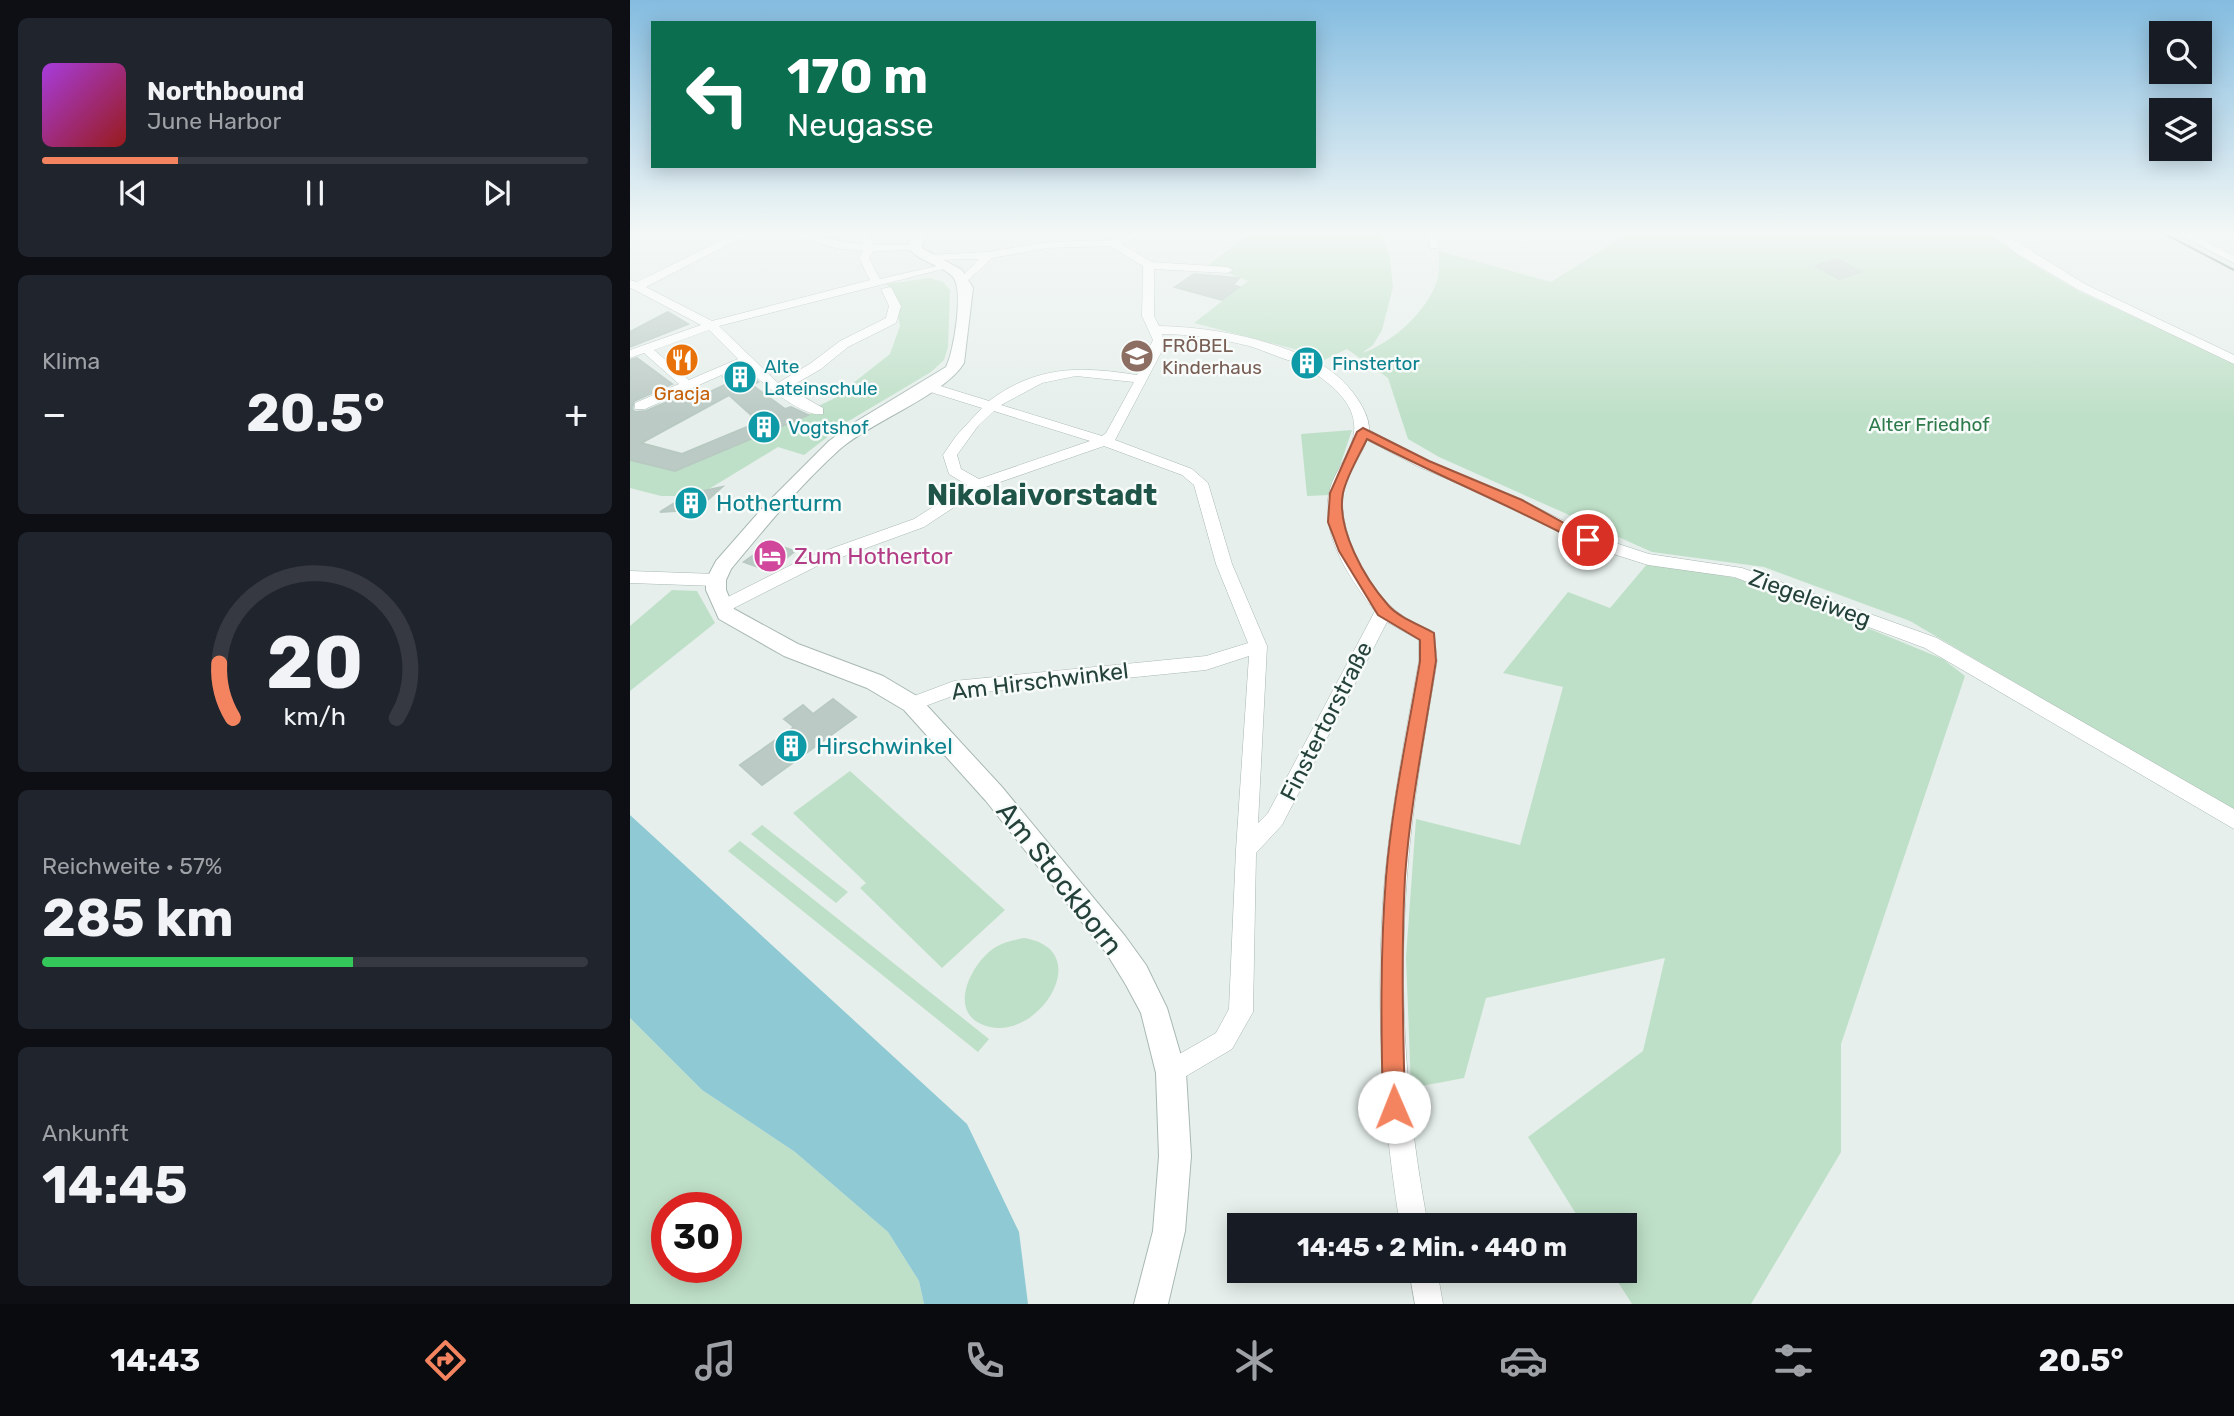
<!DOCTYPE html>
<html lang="de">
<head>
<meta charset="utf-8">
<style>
	:root { --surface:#171b24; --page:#20242c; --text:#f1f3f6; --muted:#9ea1a6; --line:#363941; --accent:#f4845f }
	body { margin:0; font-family:Rubik,sans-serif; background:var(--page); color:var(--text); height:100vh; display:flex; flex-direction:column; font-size:26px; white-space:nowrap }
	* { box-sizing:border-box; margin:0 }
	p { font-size:23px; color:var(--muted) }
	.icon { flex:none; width:38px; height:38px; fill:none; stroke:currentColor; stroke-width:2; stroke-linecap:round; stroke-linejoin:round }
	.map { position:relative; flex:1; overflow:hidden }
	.sheet { display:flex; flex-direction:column; gap:18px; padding:18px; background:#0d0f14; width:630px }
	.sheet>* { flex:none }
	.hud { position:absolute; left:21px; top:21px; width:665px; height:147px; border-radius:0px; box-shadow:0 4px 18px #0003; background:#0b6e4f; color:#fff; overflow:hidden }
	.controls { position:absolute; left:1519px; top:21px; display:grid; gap:14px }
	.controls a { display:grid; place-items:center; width:63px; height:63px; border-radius:0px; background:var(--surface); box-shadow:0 4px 18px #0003; font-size:35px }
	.speed { position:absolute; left:21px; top:1192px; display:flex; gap:14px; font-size:35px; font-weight:700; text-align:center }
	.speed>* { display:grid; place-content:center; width:91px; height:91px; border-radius:50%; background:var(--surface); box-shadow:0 4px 18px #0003; line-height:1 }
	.speed .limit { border:10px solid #d22; background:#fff; color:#111 }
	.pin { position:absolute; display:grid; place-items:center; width:60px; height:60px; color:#fff; margin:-30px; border:4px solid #fff; border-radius:50%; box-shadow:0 2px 7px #0007 }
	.me { position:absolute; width:77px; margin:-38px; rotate:359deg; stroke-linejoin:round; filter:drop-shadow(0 0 5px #0008) }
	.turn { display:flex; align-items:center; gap:24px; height:147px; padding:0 21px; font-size:32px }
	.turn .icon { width:91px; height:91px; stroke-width:2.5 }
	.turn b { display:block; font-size:49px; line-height:60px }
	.big { font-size:52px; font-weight:700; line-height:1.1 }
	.sheet .card { flex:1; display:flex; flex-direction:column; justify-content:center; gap:10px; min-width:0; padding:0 24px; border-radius:10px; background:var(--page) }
	.sheet .dial { align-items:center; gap:0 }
	.dial svg { height:182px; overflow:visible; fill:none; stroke:var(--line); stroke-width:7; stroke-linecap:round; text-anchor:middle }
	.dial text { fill:var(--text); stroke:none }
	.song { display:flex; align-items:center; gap:21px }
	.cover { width:84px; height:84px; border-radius:10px; background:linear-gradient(135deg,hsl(280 70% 55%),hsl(0 70% 35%)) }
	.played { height:7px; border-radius:4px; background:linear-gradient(90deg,var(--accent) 25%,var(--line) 25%) }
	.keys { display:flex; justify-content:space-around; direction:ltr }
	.heat { display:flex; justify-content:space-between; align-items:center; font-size:38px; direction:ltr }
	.charge { height:10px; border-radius:5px; background:linear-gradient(90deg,#34c759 57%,var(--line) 0) }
	.trip { position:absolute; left:597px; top:1213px; width:410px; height:70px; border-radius:0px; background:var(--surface); box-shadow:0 4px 18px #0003; font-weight:700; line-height:70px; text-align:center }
	.tab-bar { display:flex; height:112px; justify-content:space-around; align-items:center; background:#090b0e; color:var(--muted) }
	.tab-bar .icon { width:49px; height:49px }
	.tab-bar .current { color:var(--accent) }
	.tab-bar b { font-size:32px; color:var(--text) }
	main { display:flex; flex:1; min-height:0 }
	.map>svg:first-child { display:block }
	.green { fill:#bfe0c8; fill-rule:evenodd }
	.water { fill:#8ec9d4 }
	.building { fill:#bbcac4; stroke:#b8c9c2; stroke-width:2; fill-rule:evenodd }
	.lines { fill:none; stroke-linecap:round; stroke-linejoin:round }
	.minor-casing { stroke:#a8b8b2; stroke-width:1 }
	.tertiary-casing { stroke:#a8b8b2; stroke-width:2 }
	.minor { fill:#fff; fill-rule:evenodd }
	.tertiary { fill:#fff; fill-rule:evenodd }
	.tram { stroke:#5f7d75; stroke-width:2 }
	.route { fill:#f4845f; stroke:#9f563e; stroke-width:2 }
	.labels { text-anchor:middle; stroke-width:5; stroke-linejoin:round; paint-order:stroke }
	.far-education-label { font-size:19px; fill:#785e54; stroke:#f7fbf9; text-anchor:start }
	.far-culture-label { font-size:19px; fill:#0d838f; stroke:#f7fbf9; text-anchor:start }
	.far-food-label { font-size:19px; fill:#c56008; stroke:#f7fbf9 }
	.far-park-label { font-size:19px; fill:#2d7a4b; stroke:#f7fbf9 }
	.culture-label { font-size:23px; fill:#0d838f; stroke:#f7fbf9; text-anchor:start }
	.hotel-label { font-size:23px; fill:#b23c85; stroke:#f7fbf9; text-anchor:start }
	.street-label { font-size:23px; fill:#24423a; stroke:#f7fbf9 }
	.near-street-label { font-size:28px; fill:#24423a; stroke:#f7fbf9 }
	.district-label { font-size:30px; font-weight:bold; fill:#1f5548; stroke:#f7fbf9 }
</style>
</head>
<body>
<main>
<section class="sheet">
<div class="card">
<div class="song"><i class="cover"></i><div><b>Northbound</b><p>June Harbor</p></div></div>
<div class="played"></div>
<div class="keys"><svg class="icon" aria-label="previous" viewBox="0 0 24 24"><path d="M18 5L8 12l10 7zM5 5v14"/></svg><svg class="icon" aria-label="pause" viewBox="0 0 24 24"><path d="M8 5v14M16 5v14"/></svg><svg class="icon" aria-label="next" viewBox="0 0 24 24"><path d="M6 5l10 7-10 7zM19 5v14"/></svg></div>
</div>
<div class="card"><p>Klima</p>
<div class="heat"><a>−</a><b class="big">20.5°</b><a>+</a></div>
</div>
<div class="card dial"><svg viewBox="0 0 100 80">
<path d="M14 69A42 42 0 1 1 86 69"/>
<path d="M14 69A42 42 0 0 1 8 45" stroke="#f4845f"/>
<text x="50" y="56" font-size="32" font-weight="700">20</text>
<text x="50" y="72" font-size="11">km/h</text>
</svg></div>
<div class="card"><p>Reichweite · 57%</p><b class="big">285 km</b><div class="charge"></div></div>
<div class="card"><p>Ankunft</p><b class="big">14:45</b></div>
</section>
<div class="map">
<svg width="1604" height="1304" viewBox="0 0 1604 1304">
	<rect width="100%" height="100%" fill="#e6efeb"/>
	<path class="green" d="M620,233H749L759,253L763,287L752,330L743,345L732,353C762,343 794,314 806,284C810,274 809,262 809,251L921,282L999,233H1357L1400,263L1450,292L1604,363V812L1280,621L1134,567L1022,552L809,457L778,439L758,378L717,349L694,360L672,351L564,323L618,281L579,265Z
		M299,278L313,282L320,290L318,347L314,360L301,372L217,422L174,455L148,447L74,492L46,506L53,496H31L0,488V460L45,471L191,409L188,406L203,399L260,354L270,326L265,298L257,284Z
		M722,430L700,495L677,496L671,434Z
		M1018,563L1123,581L1313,659L1335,676L1211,1044V1152L1121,1304H1002L981,1271L994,1270V1225H953L898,1137L1013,1051L1035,958L856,998L834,1078L781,1088L776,957L786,819L890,845L933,687L873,673L938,592L980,608Z
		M42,590L67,591L85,623L0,691V626Z
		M220,771L375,910L312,968L230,888L236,883L163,813Z
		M132,825L218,892L206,903L121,834Z
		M110,841L359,1039L348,1052L98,851Z
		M394,938C470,950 404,1049 351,1024C318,1009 342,963 364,948C373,942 383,940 394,938Z
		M0,1018L72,1090L165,1152L258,1232L289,1281L294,1304H0ZM37,1208H96V1267H37Z"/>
	<path class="water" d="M0,815L337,1124L389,1232L398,1304H294L289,1281L258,1232L165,1152L72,1090L0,1018Z"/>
	<path class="building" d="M1208,259L1231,272L1209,279L1186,266Z
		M564,274L609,278L603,285L609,287L592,300L545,287Z
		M38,312L58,324L0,347V332Z
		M7,358L42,384L4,401L2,409L5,412L16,411L51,396L56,403L99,383L93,377L113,368L128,382L122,385L155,409L161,407L178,415L45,471L0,460V360ZM99,395L129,422L52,454L11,443Z
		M92,487L71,506L61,510L30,512L59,494Z
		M140,543L165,551L139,571L114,562Z
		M203,699L226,717L132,785L110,765L164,727L154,719L173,705L183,714Z"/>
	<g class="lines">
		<defs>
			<path id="minor" d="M106,233H120L16,287L82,321L240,280L229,258L233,251L206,248L157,233C183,233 207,242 233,244L228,233H238L244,245H288L289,247L284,250L244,251L239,258L250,279L315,264L321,267L89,326L148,383L181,363L210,341L256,318L259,306L251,289L261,287L271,306L266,323L218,347L191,369L158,388L193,408V414C172,418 128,380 114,365L15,409H5V403L49,384L14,353L0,358V350L71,325L3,289L0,288V280L7,282ZM79,330L108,359L59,380L24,350Z
				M500,233H517L491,244L522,262L597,267L603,270L597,273L524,269V316L529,326C579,327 631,337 676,357L677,362C700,359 741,406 739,430L799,461L892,500L964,536L1019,554L1112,568L1307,638L1604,809V829L1295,648L1104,577L1018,565L952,544L882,506L789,467L737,440C730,458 716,475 713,495C708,531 738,589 766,611C777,620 791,626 804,632L807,661C795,733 782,804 777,876C768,994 776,1109 798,1225H770C751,1109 745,993 755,876C762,804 776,732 789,661V640L757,622L652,825L626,853L623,1012L602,1049L541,1085L532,1082L529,1073L532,1064L586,1033L599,1009L606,850L619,656L576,670L325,695L282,711L276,709L273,704L276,699L324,681L576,656L618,643L586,564L564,485L552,475L474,446L353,488L294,527L187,566L98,611H86L84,607L86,603L175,558L284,519L337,485L319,474L313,455L326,436L352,408L294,390V384H304L359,401C407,365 451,366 507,375L523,340L512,316L513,266L480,246L417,248L362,258L334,284L328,281L349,259L300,260L295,257L296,255L358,252L417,242L481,240ZM532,334C561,334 591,339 619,346C634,350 663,365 676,363V368C706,386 737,412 719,449C713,464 702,477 699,493C690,535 721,581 745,611L638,813L628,823L637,646L602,564L578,483L562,469L485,440L534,347ZM446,376L504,382L476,433L472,436L371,405L412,383ZM364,411L460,441L349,479L331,469L327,455L348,426Z
				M797,233H807L808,248H800Z
				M1361,233H1373L1455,284L1604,355V364L1447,289L1389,255Z
				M1546,233H1560L1604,256V263Z
				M0,571L86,574L94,580L86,586L0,583Z
				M779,1270H807L813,1304H785Z"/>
			<path id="tertiary" d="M283,233H296L292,248L332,270L343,288L334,363C316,394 241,422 210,449C170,485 135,528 101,569L96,580V590L104,609L168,644L253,676L290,698L372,787L495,936L516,965L537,1008L556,1073L561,1156L555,1231L538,1304H504L523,1231L529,1156L526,1073L511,1013L496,985L477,954L356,801L274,710L237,688L154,656L89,619L76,590V580L86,561L136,504L199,441L227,421L316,367C324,352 334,289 323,277C311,264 288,262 278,247Z"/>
		</defs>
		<use href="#minor" class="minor-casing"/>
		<use href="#tertiary" class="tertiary-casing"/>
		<use href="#minor" class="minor"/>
		<use href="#tertiary" class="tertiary"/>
		<path class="tram" d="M1533,233L1604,270"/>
	</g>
	<linearGradient id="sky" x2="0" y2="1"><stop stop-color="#84bce0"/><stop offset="0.56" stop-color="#f4f8f6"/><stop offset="1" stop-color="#f4f8f6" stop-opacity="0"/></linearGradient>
	<rect width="1604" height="416" fill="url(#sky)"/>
	<path class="route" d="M733,428L799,461L892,500L965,540L958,545L953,544C882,506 808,476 737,439C729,456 717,475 713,493C706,529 735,579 758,605C768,617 790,625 804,633L806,661C795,733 780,805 775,877C771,954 773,1030 775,1107L772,1115L764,1118L756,1115L753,1107C751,1030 750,954 756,877C762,805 778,732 790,661V640L748,615L709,551L698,522L700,493L727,432Z"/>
	<defs>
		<symbol id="school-disc" viewBox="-11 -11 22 22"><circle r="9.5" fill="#8d6e63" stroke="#f7fbf9"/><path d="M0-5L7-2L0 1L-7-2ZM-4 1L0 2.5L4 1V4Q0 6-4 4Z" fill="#fff"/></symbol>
		<symbol id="restaurant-disc" viewBox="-11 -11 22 22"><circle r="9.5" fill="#e8710a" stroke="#f7fbf9"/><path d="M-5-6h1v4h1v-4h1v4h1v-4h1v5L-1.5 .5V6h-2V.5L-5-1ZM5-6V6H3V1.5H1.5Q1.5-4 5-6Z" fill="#fff"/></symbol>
		<symbol id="building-disc" viewBox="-11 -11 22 22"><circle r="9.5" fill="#0f9aa8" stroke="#f7fbf9"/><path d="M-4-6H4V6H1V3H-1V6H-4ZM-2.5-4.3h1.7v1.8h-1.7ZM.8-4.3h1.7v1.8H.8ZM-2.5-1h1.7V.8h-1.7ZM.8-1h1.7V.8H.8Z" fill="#fff"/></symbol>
		<symbol id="hotel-disc" viewBox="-11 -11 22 22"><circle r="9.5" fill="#d1479c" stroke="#f7fbf9"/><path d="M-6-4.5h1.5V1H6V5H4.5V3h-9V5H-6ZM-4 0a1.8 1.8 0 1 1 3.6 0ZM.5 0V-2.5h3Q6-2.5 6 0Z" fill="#fff"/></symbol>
	</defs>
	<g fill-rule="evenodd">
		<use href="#school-disc" x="488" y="337" width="38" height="38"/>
		<use href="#restaurant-disc" x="33" y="341" width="38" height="38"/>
		<use href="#building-disc" x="658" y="344" width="38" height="38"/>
		<use href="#building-disc" x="91" y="358" width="38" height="38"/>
		<use href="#building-disc" x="115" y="408" width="38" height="38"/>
		<use href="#building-disc" x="42" y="484" width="38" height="38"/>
		<use href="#hotel-disc" x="121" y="537" width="38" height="38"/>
		<use href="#building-disc" x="142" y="727" width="38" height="38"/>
	</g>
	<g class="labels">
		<g class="far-education-label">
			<text x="532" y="352">FRÖBEL<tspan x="532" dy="22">Kinderhaus</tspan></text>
		</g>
		<g class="far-culture-label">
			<text x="702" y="370">Finstertor</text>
			<text x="134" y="373">Alte<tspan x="134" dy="22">Lateinschule</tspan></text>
			<text x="158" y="434">Vogtshof</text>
		</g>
		<g class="far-food-label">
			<text x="52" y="400">Gracja</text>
		</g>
		<g class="far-park-label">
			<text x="1299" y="431">Alter Friedhof</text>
		</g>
		<g class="culture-label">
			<text x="86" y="511">Hotherturm</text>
			<text x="186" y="754">Hirschwinkel</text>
		</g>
		<g class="hotel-label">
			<text x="164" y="564">Zum Hothertor</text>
		</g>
		<g class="street-label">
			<text transform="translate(1180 598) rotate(20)" y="8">Ziegeleiweg</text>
			<text transform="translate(410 681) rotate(-7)" y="8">Am Hirschwinkel</text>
			<text transform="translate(696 721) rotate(-63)" y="8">Finstertorstraße</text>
		</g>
		<g class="near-street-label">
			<text transform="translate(430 878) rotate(52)" y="10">Am Stockborn</text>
		</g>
		<g class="district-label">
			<text x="412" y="505">Nikolaivorstadt</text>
		</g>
	</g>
</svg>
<div class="controls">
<a><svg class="icon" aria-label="search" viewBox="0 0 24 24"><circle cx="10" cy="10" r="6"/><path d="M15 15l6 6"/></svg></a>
<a><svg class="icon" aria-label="layers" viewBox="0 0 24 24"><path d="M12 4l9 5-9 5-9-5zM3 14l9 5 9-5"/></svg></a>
</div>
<div class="speed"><div class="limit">30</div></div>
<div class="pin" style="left:958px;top:540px;background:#d93025"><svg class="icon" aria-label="arrive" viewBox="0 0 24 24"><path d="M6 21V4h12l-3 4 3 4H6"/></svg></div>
<svg class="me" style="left:764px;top:1107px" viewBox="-20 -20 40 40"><circle r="19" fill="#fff"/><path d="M0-13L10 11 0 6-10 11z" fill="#f4845f"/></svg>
<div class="trip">14:45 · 2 Min. · 440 m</div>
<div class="hud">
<div class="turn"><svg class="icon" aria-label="left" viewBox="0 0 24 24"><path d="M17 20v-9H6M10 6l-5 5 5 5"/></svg><div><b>170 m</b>Neugasse</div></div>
</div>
</div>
</main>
<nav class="tab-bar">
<b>14:43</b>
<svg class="icon current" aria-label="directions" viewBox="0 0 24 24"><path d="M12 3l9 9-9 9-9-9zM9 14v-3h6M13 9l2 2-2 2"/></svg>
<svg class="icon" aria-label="music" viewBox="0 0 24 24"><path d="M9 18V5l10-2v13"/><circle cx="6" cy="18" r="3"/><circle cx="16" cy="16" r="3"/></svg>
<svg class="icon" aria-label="phone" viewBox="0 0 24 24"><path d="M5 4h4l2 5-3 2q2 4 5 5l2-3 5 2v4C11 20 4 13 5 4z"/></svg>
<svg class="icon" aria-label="climate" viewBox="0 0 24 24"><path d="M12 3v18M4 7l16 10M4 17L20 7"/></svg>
<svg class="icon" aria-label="car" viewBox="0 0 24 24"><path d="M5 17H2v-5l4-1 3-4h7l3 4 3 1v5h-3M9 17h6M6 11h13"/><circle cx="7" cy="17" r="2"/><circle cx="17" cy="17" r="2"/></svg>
<svg class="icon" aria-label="filters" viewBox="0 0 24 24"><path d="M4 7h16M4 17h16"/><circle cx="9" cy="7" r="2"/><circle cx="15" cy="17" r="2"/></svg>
<b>20.5°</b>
</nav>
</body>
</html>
